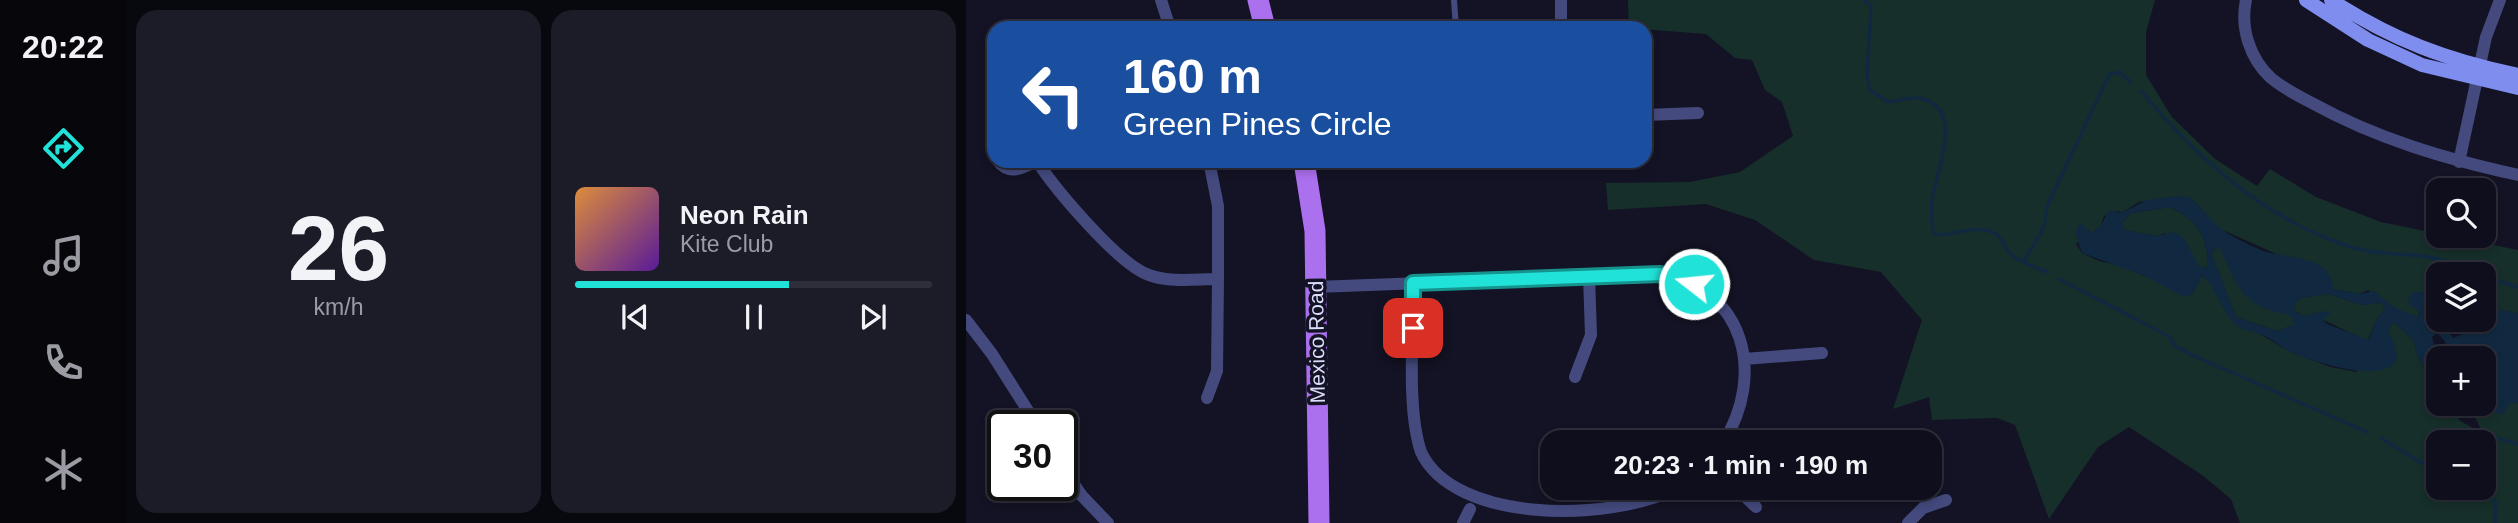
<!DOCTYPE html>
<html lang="en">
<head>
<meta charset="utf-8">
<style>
	:root { --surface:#0e0e1c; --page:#1c1c29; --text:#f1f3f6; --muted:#9b9ca3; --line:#2e2e3b; --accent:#20e2d8 }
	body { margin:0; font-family:Helvetica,sans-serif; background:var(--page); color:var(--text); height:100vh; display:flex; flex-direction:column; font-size:26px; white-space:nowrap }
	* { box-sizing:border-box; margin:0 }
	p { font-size:23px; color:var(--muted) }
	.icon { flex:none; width:38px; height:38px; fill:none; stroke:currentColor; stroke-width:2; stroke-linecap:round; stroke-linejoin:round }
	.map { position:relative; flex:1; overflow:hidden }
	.side { display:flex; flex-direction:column; gap:10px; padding:10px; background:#08080f; width:840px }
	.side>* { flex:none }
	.hud { position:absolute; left:21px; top:21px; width:665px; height:147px; border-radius:21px; box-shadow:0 4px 10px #0003,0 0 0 2px var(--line); background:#1a4fa0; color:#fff; overflow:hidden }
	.buttons { position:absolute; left:1460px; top:178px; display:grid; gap:14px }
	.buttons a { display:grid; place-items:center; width:70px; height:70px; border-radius:14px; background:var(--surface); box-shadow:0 4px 10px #0003,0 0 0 2px var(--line); font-size:35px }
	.speed { position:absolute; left:21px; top:410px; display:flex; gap:14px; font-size:35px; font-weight:700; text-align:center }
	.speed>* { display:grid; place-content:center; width:91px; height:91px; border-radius:50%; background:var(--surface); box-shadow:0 4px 10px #0003,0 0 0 2px var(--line); line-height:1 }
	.speed .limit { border:4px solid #111; border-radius:10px; background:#fff; color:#111 }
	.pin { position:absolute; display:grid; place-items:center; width:60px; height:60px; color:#fff; margin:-30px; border-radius:14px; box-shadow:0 4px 10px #0006 }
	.me { position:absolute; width:77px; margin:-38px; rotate:286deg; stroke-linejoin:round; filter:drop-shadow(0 0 5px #0008) }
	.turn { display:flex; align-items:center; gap:24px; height:147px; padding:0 21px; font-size:32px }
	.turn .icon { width:91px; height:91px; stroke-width:2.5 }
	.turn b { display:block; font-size:49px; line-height:60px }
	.side .card { flex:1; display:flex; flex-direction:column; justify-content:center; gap:10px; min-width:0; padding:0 24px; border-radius:21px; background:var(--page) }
	.side .dial { align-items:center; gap:0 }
	.dial b { font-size:91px; line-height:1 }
	.song { display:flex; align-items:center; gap:21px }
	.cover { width:84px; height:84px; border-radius:10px; background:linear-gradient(135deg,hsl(30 70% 55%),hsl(270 70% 35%)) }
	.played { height:7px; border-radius:4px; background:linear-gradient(90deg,var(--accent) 60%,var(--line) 60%) }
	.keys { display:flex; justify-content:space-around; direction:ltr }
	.side .tiles { flex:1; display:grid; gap:10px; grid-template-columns:repeat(2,1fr) }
	.trip { position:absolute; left:574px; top:430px; width:402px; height:70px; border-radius:21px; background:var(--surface); box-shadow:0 4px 10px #0003,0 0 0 2px var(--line); font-weight:600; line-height:70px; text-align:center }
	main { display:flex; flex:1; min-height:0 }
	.tab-bar { display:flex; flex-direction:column; width:126px; justify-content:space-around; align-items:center; background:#06060b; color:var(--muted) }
	.tab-bar .icon { width:49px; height:49px }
	.tab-bar .selected { color:var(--accent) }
	.tab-bar b { font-size:32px; color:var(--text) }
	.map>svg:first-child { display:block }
	.green { fill:#162f2a; fill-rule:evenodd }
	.water { fill:#112940; fill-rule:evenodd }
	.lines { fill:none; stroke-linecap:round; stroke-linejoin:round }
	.stream { stroke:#112940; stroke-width:3.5 }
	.lane { stroke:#444a7e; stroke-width:6 }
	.street { stroke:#444a7e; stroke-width:12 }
	.secondary { stroke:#7f8dee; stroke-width:14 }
	.primary { stroke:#ab70ed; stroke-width:21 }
	.route-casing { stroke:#15938c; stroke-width:18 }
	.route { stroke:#20e2d8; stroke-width:12 }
	.labels { text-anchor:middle; stroke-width:7; stroke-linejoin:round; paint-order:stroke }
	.street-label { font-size:21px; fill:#dbddfa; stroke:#131325 }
</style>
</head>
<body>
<main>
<nav class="tab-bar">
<b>20:22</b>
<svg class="icon selected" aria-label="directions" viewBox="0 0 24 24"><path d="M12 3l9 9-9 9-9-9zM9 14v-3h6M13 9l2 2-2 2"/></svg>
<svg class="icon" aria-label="music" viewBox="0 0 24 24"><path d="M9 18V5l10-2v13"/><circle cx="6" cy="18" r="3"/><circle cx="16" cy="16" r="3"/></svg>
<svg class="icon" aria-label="phone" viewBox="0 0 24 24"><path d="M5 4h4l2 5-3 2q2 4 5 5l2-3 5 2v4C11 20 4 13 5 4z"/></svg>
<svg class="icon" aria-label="climate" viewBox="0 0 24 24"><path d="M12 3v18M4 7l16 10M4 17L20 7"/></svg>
</nav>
<section class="side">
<div class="tiles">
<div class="card dial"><b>26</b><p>km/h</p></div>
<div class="card">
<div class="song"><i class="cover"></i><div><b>Neon Rain</b><p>Kite Club</p></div></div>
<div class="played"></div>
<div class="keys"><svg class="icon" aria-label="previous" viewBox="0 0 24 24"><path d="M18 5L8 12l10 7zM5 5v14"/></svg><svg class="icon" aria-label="pause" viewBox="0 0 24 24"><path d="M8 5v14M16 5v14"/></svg><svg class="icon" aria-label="next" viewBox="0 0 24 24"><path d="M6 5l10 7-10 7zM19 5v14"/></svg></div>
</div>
</div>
</section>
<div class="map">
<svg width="1552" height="523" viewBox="0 0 1552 523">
	<rect width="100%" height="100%" fill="#131325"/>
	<path class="green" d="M662,0H1189L1180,32V75L1206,117L1249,159L1291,186L1304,169L1350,197L1415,222L1552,250V313L1517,307V275H1472V298L1453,292V317C1436,315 1415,299 1402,290L1393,294L1367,289L1308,253L1250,227L1231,204L1214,196L1173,202L1156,213L1151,211L1138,216L1135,225L1126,233L1122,231L1110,244L1116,253L1133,261L1153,265L1193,282L1206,290L1226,295L1236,275L1248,287L1269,324L1296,335L1324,352L1365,367L1390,372L1425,338L1422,329L1428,322L1447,340L1452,358L1472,391V404H1482L1493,420L1517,434L1508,415L1497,404H1517V389C1527,401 1537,406 1552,402V523H1274L1265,499L1236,475L1163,427L1132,447L1083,519L1049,425L1031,418L966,420L963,397L927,409L956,320L915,272L848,260L789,220L740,204L642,210L640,183L724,182L774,172L827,136L816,102L799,90L786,60L769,58L740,34L663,28ZM1472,443H1517V488H1472Z
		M1204,207C1231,220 1242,236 1242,266L1238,268L1232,266L1199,233L1190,236L1158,230L1156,222L1165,213Z
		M1253,246L1279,295L1320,312L1328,319V325L1311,331L1270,317L1245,253Z
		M1363,294L1395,305L1415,303L1419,309L1410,321L1402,340C1383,335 1353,313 1337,316L1328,310L1329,303L1335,298Z"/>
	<path class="water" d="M1214,196L1224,197C1239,212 1249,227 1268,237C1277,242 1288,247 1297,251C1321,259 1366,254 1367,289L1393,294L1408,291L1426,306L1452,317L1454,312L1444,305L1442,298L1446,293L1453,292L1472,298V320H1483L1481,329L1487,338L1497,334V326L1492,320H1517V307L1552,313V402L1542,405L1537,415L1529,412L1526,400L1517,389V359H1481L1479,341L1471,333L1466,337L1473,359L1472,391L1452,358L1447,340L1428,322L1422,329C1424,337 1431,347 1431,355C1428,390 1339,359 1322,351C1314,346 1307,340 1299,336C1290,331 1277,332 1269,324C1255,310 1251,289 1236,275L1226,295L1218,297L1177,275L1116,253L1109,233L1114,222L1126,233L1135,225L1143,210L1156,213L1181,200ZM1204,207C1231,220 1242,236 1242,266L1239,268L1232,266L1219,239L1208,232L1190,236L1158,230L1156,222L1165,213ZM1253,246C1263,269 1273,298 1298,308C1310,314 1317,310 1328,319V325L1311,331L1270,317L1245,253ZM1363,294L1395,305L1415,303L1419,309L1410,321L1403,340L1361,324L1357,320L1365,313L1358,311L1337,316L1328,310L1329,303L1335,298Z"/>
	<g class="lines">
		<path class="stream" d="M898,0L905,6L901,76L904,90L922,102C935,101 946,95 960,100C996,112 972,170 967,195C964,206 966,221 967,233C983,240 1002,223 1026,232C1038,236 1037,250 1047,256C1057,263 1070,268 1082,272
			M1175,91C1232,159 1300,221 1388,248C1411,255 1438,253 1462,257C1479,259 1496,269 1512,275
			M1058,261L1078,227L1081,206L1143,75L1153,72L1165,82
			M1517,277L1552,287
			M1093,279L1204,337L1209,346L1224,354L1401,432
			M1517,434L1552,444
			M1415,438L1455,463L1466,461L1472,464
			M1514,488L1529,501V523"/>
		<path class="lane" d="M488,0L490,28"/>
		<path class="street" d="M195,0L204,28
			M595,0V28
			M1280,0C1274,28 1284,59 1305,78C1317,88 1332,96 1346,103C1411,139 1480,159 1552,175
			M679,115L732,113
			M32,161C43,176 57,168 71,161
			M71,161C89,189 153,265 183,275C205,283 230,279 252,279
			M1493,162L1520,37L1534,0
			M447,283C448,332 440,407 455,452C488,523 642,523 712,488
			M350,287L694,274C779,288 800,375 757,443
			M0,320L26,354L71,425
			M778,359L856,353
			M609,377L625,335L623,276
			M241,398L251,371L252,279V206L243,161
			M96,467L116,496L142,523
			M770,488L790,507
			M497,523L504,509
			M942,523L957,508L980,500"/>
		<path class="secondary" d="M1340,0L1402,40L1456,65L1552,88
			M1365,0C1427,40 1480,60 1552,75"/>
		<path class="primary" d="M292,0L299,28
			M338,161L349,231L353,523"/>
	</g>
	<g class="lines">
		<defs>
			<path id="route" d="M447,328V283L694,274L728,284"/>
		</defs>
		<use href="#route" class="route-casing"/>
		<use href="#route" class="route"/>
	</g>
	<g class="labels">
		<g class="street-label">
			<text transform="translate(351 342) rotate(-91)" y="7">Mexico Road</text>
		</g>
	</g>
</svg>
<div class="buttons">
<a><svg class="icon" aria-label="search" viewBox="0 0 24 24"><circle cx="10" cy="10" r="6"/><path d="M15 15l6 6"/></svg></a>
<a><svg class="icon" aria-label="layers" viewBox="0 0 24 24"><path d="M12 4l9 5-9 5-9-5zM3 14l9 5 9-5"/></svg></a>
<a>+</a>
<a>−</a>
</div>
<div class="speed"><div class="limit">30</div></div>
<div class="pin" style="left:447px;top:328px;background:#d93025"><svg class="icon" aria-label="arrive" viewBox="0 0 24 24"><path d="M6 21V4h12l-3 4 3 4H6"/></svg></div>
<svg class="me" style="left:728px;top:284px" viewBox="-20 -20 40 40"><circle r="17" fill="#20e2d8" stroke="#fff" stroke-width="3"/><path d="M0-11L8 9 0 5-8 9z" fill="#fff"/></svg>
<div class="trip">20:23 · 1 min · 190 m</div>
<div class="hud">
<div class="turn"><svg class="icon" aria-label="left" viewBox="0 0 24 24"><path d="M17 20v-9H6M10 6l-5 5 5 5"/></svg><div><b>160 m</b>Green Pines Circle</div></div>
</div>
</div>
</main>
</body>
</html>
